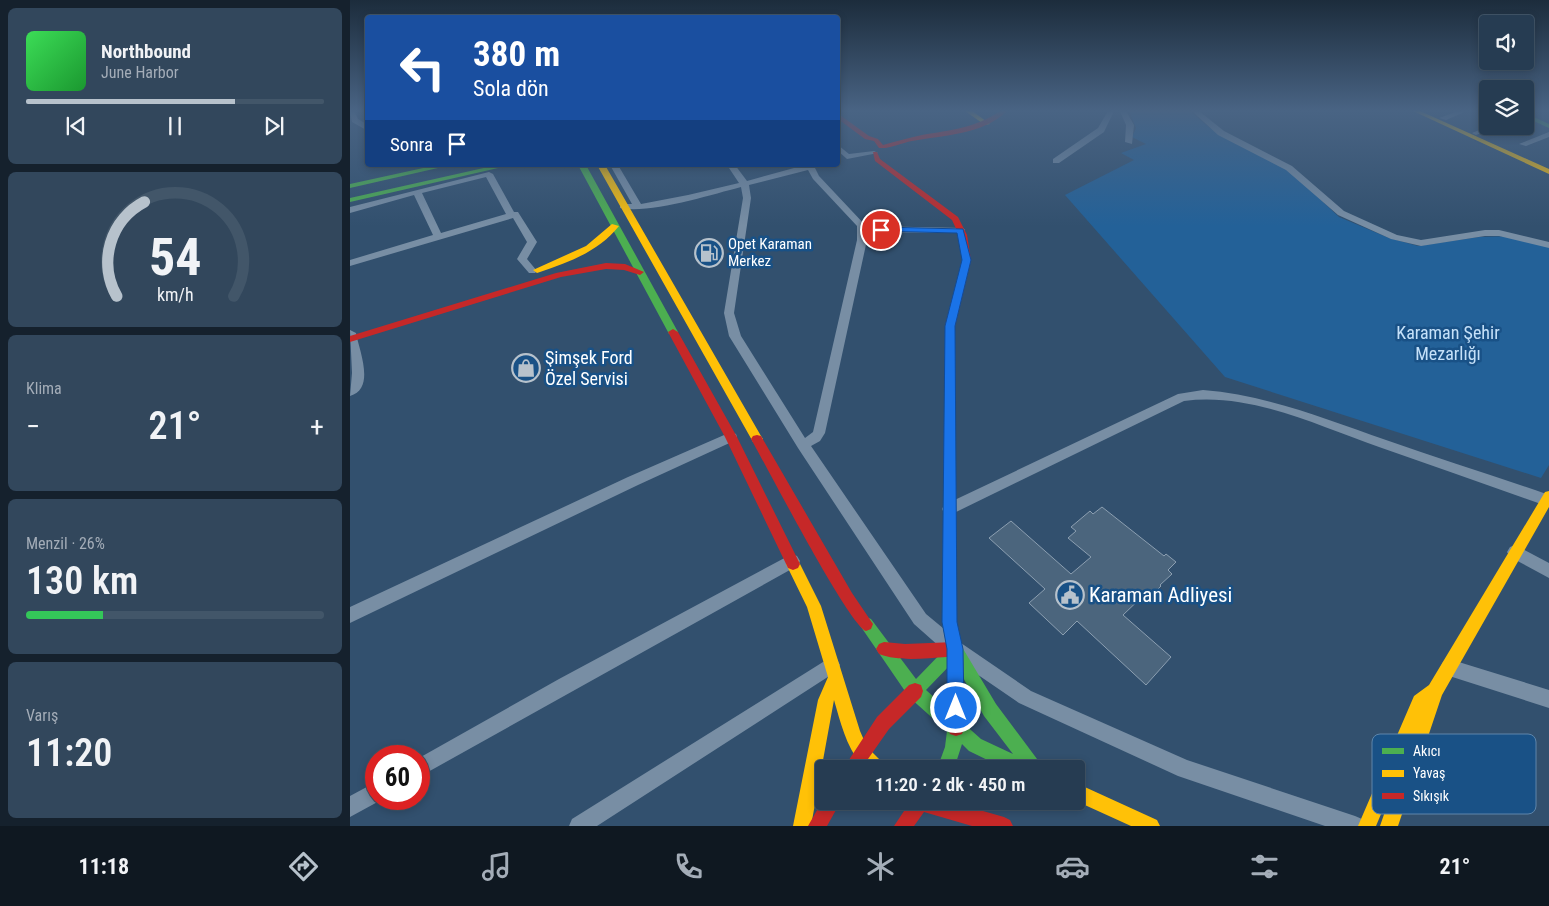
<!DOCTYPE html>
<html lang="tr">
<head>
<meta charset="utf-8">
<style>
	:root { --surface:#263c52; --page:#32475c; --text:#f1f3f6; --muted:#a4adb8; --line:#425669; --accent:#b7c2cc }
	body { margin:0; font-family:"Roboto Condensed",sans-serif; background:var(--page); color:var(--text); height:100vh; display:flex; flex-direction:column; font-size:19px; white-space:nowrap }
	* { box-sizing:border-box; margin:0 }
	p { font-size:16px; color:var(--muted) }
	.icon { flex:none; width:28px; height:28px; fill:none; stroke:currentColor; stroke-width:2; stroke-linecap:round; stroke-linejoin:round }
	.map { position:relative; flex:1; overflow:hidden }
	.details { display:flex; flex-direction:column; gap:8px; padding:8px; background:#15212d; width:350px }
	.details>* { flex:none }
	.banner { position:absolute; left:15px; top:15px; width:475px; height:152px; border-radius:5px; box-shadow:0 2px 8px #0003,0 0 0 1px var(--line); background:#1a4fa0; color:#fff; overflow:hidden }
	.controls { position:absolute; left:1129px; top:15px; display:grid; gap:10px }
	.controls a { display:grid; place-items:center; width:55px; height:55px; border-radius:5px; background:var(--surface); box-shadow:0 2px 8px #0003,0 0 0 1px var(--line); font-size:25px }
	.speed { position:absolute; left:15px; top:745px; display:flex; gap:10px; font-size:25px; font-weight:700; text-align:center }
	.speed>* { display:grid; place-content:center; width:65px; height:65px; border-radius:50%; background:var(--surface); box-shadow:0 2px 8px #0003,0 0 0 1px var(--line); line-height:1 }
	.speed .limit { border:8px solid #d22; background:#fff; color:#111 }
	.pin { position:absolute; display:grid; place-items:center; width:42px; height:42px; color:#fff; margin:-21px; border:2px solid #fff; border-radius:50%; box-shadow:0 1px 5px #0007 }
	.me { position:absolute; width:55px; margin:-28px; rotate:0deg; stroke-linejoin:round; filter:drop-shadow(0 0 4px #0008) }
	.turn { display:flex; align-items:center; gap:18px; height:105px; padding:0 25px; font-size:22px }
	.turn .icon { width:65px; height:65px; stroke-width:2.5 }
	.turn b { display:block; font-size:35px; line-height:42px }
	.then { display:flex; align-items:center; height:48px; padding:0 25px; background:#0003; gap:10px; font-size:19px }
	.big { font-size:38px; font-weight:600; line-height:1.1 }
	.details .card { flex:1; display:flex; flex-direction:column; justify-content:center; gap:8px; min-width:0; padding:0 18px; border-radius:8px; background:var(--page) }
	.details .dial { align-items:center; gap:0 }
	.dial svg { height:130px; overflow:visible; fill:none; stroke:var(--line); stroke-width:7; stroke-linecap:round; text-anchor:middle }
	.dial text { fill:var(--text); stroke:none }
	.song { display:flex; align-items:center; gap:15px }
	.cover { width:60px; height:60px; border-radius:8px; background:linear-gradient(135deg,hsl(130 70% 55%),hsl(130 70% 35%)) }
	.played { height:5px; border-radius:2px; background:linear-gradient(90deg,var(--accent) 70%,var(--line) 70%) }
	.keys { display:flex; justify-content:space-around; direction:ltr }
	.heat { display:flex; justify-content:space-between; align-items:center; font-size:28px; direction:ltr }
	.charge { height:8px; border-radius:4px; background:linear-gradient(90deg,#34c759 26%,var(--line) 0) }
	.trip { position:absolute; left:465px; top:760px; width:270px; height:50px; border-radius:5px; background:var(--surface); box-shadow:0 2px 8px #0003,0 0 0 1px var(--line); font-weight:600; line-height:50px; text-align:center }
	.tabs { display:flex; height:80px; justify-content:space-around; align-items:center; background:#0f1821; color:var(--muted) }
	.tabs .icon { width:35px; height:35px }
	.tabs .active { color:var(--accent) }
	.tabs b { font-size:22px; color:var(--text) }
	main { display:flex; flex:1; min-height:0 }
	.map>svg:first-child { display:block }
	.green { fill:#236198 }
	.building { fill:#4b657d; stroke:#8c9fb1 }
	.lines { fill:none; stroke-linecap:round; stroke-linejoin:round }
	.street { fill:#788ea4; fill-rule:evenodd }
	.fast { fill:#4caf50; fill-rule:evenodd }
	.slow { fill:#ffc107; fill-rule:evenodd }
	.jam { fill:#c62828; fill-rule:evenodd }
	.route { fill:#1a73e8; stroke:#114b97 }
	.labels { text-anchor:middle; stroke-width:5; stroke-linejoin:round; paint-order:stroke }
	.far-poi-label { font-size:15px; fill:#fff; stroke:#195186; text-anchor:start }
	.park-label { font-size:18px; fill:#c5e1f9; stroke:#195186 }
	.poi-label { font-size:18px; fill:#fff; stroke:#195186; text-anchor:start }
	.near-poi-label { font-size:21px; fill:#fff; stroke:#195186; text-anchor:start }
	.key { fill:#195186; stroke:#5e85aa; stroke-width:1 }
	.key-label { font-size:14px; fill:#fff }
</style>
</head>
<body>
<main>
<section class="details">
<div class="card">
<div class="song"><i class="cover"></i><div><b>Northbound</b><p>June Harbor</p></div></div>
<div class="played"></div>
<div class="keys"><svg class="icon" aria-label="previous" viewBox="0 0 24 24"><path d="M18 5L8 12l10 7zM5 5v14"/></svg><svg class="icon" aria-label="pause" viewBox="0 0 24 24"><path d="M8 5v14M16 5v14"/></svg><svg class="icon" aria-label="next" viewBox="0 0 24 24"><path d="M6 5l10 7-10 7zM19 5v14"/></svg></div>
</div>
<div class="card dial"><svg viewBox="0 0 100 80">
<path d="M14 69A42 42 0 1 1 86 69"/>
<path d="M14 69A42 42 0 0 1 31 11" stroke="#b7c2cc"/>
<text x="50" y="56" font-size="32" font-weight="700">54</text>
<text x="50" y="72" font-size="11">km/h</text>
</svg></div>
<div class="card"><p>Klima</p>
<div class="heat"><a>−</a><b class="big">21°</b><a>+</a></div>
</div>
<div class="card"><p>Menzil · 26%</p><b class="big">130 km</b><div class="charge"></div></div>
<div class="card"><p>Varış</p><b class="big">11:20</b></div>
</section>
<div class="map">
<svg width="1199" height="826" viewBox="0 0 1199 826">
	<rect width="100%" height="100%" fill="#32506e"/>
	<path class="green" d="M779,111H840L860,128L938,169L989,217L1039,238L1068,246L1129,237L1167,236L1199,247V465L1191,478L875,377L715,195L784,160L771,153L796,144L782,137L786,128Z"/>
	<path class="building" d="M752,507L814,556L816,554L826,562L818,570L822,574L810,585L811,586L800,597L796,593L773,615L821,657L796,685L727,621L713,635L679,603L695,589L639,538L661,521L721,574L741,557L718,538L726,531L721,527L740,511L743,514Z"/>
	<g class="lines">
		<path class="street" d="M0,111H4L8,119L18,125V131L2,122Z
			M758,111H764L754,132L709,163H703V159L748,128Z
			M770,111H776L784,125L782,144L775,142L776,125Z
			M842,111H849L874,131L942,166L994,211L1047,235L1071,240L1135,230H1149L1199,242V248L1149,236H1135L1071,246L1041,239L988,215L936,170L868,135Z
			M1108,111H1117L1096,120L1089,118Z
			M1133,111H1138V113L1134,112Z
			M1139,126H1150L1126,135L1122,133Z
			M1199,132V137L1176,146L1169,144Z
			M488,145L499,154L524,151L528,153L497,159L488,151Z
			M260,165H268L291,204L338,195L389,183L377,165H385L397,181L455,165H473L465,168L469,176L516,226L613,228L615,230L610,233L516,232L517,240L475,433L470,441L461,446L576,614L611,643L681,691L837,760L1005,816L1012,819L1015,826H975L828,776L669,703L599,655L564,624L448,448L379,336L374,313L393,198L391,187C360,195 300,214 270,208V204H282ZM458,170L463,179L507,226V240L463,432L455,438L391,336L384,313L401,198L399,185Z
			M139,172L143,174L164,212H168L187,242L177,259L187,271L185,273H179L167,259L177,242L163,218L0,266V260L83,235L64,195L0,213V207ZM136,177L156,214L91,233L72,193Z
			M0,330L6,333C9,350 26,389 0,396L2,373Z
			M853,390C917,395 976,419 1036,440C1090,459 1145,476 1199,495V505L1191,504C1137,485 1083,466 1029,447C968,426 901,392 834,401L604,513L599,515L594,513L592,509L594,505L828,394Z
			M381,432L386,434L387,437L386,440L288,485L0,623V607L278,477Z
			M1165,545L1199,563V578L1160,557L1157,552L1160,547Z
			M442,554L447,556L450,561L447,566L69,777V758L209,679Z
			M481,657L487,659L490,665L487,671L247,826H219L222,819Z
			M1099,659L1199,690V708L1093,674L1090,668L1093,662Z
			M26,782V799H33L0,817V796Z"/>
		<path class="fast" d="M1175,113L1199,124V128L1175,117Z
			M87,165H101L0,188V184Z
			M147,165H161L0,202V198Z
			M228,165H236L328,332L327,334H319L318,332Z
			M600,380L605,384L606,623L612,647L646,704L690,763L692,769H656L619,751L612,744L604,769H587L595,747L597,731L559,697L509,624L511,619L516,617L521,619L566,679L597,647L592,623L595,384ZM604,661L634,716L663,754L631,739L576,690Z"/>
		<path class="slow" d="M615,111H622L640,124L635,125Z
			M1063,111H1070L1199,169V174Z
			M247,165H255L411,436L413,439L411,442H403Z
			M262,224L269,226C249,251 220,262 190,272L187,273L183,270L236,246Z
			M1199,491V507L1092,695L1048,826H1030L1049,771L1026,826H1008L1064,696L1079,685L1195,492Z
			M443,558L448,560L471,606L510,731L517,747L533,763L535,769H515C497,750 491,724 484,700L461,826H443L468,700L478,677L457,607L436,564L438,560Z
			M726,783L807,820L810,826H781L726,801Z"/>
		<path class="jam" d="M650,111H657C632,135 594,135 562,141C551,143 540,149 529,148L524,141L515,139L488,119V114L490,115L519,136L528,139L533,145C546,141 559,138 572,135C600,130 626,128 650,111Z
			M523,152H527L530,159L608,217L617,235L621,260L605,326V384L604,387L600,388L595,384V326L613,260L609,235L602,220L525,161Z
			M256,263L275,264L294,272L290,275L274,270L256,269L211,277L0,342V336L206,273Z
			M323,329L328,332L387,437L450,564L448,568L443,570L438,568L375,437L318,332Z
			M407,435L411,436L502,593L523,624L521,629L516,631C498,624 417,467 401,439L403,436Z
			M534,642L555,644L605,642L610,644L613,649L614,728L612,734L606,736L600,734L598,728L597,657C576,658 549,662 529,654L526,649L529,644Z
			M565,683L571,685L573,691L571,697L539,729L511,769H493L527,717L559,685Z
			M474,798V801H491L477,826H458Z
			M556,801H598L654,817L660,820L663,826H622L574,812L564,826H544L558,805Z"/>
	</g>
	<linearGradient id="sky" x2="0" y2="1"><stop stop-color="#1c2c3c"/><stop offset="0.49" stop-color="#496484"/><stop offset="1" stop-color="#496484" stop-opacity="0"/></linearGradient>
	<rect width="1199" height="226" fill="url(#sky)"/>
	<path class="route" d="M531,227L613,229L621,260L605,326L607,622L613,649L614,708L611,714L606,717L600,714L597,708V649L592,622L595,326L612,260L607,233L528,231L527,230Z"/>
	<defs>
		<symbol id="fuel-ring" viewBox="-11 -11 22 22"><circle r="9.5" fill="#195186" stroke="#b7c2cc" stroke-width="1.5"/><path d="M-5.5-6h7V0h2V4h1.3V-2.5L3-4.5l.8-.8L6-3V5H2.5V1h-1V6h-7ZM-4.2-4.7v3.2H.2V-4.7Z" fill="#b7c2cc"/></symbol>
		<symbol id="shop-ring" viewBox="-11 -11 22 22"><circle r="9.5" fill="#195186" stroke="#b7c2cc" stroke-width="1.5"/><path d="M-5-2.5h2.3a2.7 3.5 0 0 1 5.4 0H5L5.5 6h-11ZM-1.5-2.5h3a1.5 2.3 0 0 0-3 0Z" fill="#b7c2cc"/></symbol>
		<symbol id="civic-ring" viewBox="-11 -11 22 22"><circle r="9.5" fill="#195186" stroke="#b7c2cc" stroke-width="1.5"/><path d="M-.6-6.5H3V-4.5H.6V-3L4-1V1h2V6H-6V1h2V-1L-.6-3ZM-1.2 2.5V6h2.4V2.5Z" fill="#b7c2cc"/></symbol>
	</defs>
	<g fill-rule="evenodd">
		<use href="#fuel-ring" x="343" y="237" width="32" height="32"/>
		<use href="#shop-ring" x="160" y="352" width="32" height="32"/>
		<use href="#civic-ring" x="704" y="579" width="32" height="32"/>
	</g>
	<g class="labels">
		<g class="far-poi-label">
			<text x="378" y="249">Opet Karaman<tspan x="378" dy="17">Merkez</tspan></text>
		</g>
		<g class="park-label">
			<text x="1098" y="339">Karaman Şehir<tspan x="1098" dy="21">Mezarlığı</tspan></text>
		</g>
		<g class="poi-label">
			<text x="195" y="364">Şimşek Ford<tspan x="195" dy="21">Özel Servisi</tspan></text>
		</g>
		<g class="near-poi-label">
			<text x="739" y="602">Karaman Adliyesi</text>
		</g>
	</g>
	<rect x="1022" y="734" width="164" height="80" rx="8" class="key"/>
	<rect x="1032" y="748" width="22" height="6" fill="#4caf50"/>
	<rect x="1032" y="770" width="22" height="7" fill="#ffc107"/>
	<rect x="1032" y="793" width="22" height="6" fill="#c62828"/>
	<g class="key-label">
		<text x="1063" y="756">Akıcı</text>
		<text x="1063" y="778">Yavaş</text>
		<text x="1063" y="801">Sıkışık</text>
	</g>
</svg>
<div class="controls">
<a><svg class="icon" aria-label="sound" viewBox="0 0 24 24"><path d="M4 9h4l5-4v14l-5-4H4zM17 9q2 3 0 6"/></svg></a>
<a><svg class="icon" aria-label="layers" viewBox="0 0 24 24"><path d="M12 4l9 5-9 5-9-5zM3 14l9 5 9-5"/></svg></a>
</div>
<div class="speed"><div class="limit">60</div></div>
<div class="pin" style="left:531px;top:230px;background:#d93025"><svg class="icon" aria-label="arrive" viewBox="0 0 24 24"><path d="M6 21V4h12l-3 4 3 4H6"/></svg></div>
<svg class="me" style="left:606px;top:708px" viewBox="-20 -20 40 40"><circle r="17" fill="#1a73e8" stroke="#fff" stroke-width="3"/><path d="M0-11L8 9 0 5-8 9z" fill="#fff"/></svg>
<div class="trip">11:20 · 2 dk · 450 m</div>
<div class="banner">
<div class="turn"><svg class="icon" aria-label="left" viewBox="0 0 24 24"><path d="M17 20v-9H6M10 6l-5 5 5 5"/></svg><div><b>380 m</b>Sola dön</div></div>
<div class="then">Sonra<svg class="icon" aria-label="arrive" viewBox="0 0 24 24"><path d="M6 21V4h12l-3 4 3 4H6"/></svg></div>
</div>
</div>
</main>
<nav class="tabs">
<b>11:18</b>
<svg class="icon active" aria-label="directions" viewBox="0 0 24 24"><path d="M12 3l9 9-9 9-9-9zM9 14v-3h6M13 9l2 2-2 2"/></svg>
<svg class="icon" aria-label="music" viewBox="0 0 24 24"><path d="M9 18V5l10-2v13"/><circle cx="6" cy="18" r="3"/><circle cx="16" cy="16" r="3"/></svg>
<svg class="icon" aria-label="phone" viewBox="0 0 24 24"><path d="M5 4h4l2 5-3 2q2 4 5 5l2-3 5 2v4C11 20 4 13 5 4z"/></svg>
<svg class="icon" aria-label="climate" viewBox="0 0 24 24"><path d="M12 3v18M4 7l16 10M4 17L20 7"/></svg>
<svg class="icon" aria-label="car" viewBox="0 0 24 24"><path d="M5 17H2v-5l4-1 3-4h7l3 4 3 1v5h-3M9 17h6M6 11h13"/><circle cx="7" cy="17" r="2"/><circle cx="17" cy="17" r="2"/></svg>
<svg class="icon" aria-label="filters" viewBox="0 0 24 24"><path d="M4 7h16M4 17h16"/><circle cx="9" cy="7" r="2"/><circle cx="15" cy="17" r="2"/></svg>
<b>21°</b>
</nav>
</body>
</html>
